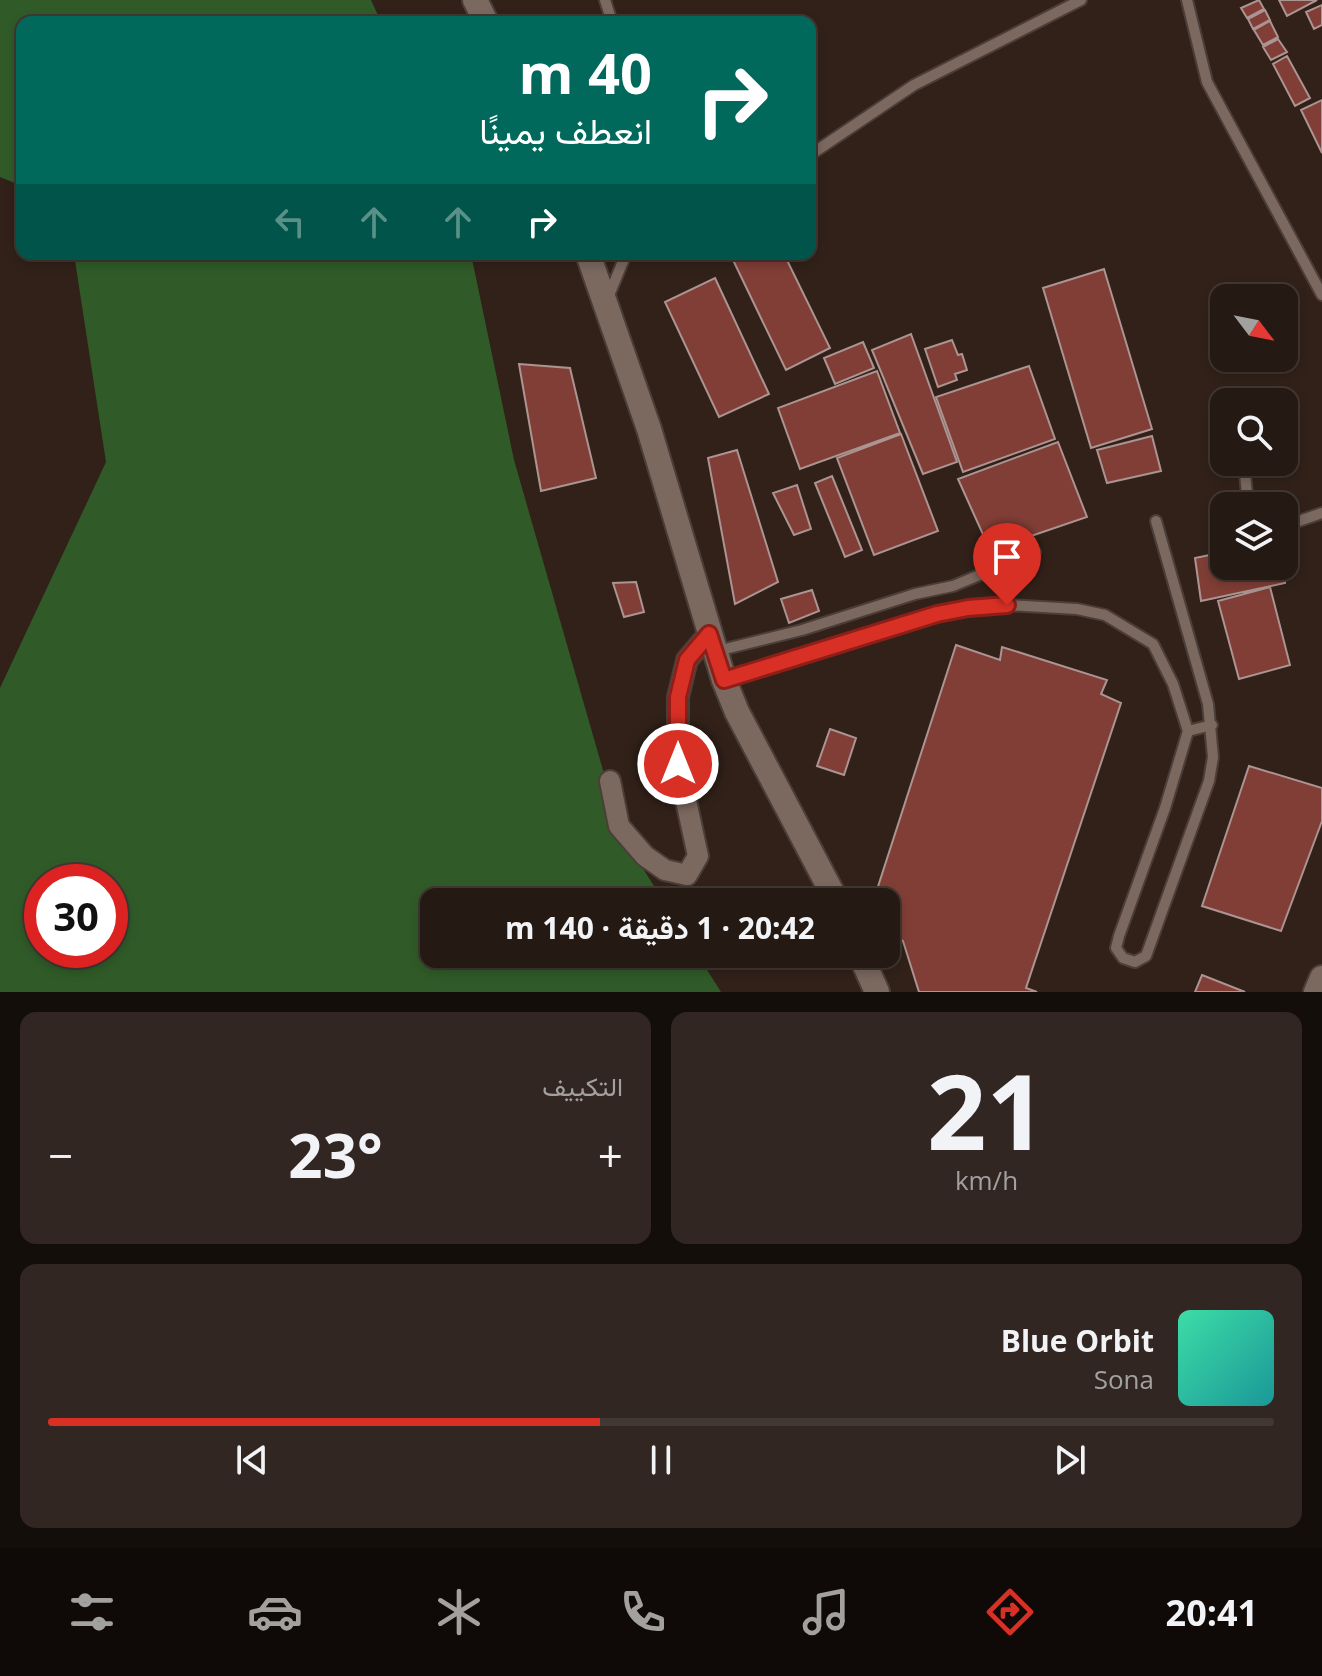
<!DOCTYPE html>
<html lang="ar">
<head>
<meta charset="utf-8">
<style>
	:root { --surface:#251913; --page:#312621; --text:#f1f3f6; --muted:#a3a0a0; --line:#423833; --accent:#d93025 }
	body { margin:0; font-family:"Open Sans",Vazirmatn,sans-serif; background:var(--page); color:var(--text); direction:rtl; height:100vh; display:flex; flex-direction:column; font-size:30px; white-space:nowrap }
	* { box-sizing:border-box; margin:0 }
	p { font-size:26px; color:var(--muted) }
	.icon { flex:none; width:44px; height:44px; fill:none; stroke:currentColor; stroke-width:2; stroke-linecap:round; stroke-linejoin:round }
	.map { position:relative; height:992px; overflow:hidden; direction:ltr }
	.panel { display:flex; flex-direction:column; gap:20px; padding:20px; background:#140e0a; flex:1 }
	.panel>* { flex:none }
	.guide { position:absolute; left:16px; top:16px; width:800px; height:244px; border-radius:16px; box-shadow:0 4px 12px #0003,0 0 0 2px var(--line); direction:rtl; background:#00695c; color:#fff; overflow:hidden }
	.needle { width:52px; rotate:122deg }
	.controls { position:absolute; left:1210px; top:284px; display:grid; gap:16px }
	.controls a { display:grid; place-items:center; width:88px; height:88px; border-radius:16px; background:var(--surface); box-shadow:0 4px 12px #0003,0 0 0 2px var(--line); font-size:40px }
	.speed { position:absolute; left:24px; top:864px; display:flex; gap:16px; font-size:40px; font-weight:700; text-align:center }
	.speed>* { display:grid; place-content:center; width:104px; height:104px; border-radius:50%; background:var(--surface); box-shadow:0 4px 12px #0003,0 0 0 2px var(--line); line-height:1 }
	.speed .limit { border:12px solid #d22; background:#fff; color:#111 }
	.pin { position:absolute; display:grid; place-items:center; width:68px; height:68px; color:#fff; margin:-82px -34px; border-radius:50% 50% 50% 0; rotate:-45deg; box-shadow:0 0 8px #0007 }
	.pin .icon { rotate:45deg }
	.me { position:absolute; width:88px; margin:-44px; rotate:0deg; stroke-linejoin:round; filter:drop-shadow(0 0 6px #0008) }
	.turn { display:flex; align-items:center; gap:28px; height:168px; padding:0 32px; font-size:36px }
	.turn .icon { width:104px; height:104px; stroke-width:2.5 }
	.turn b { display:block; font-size:56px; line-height:68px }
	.lanes { display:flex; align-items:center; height:76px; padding:0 32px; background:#0003; justify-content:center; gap:40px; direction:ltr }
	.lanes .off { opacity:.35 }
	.big { font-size:60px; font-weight:700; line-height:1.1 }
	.panel .widget { flex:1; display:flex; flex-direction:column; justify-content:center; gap:12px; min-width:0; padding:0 28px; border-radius:16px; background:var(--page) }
	.panel .dial { align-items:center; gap:0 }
	.dial b { font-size:104px; line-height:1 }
	.song { display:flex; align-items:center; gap:24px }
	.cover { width:96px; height:96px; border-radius:12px; background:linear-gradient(135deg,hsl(160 70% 55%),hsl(180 70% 35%)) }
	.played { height:8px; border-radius:4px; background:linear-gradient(90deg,var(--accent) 45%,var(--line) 45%) }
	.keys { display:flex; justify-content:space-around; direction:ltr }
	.heat { display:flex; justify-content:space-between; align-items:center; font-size:44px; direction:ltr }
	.panel .tiles { flex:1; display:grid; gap:20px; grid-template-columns:1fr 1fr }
	.widget:last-child { grid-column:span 2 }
	.trip { position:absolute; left:420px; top:888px; width:480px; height:80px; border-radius:16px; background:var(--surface); box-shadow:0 4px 12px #0003,0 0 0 2px var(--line); font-weight:700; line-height:80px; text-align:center; direction:rtl }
	.tab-bar { display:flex; height:128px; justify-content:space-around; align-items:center; background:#0f0a08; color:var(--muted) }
	.tab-bar .icon { width:56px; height:56px }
	.tab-bar .current { color:var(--accent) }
	.tab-bar b { font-size:36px; color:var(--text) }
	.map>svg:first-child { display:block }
	.forest { fill:#305b28; fill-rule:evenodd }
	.building { fill:#803e36; stroke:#ab9491; stroke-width:2 }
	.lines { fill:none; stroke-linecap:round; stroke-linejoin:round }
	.lane-casing { stroke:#4b3e38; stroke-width:14 }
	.street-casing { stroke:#4b3e38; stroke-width:24 }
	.secondary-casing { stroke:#4b3e38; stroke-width:28 }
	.lane { stroke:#7b685f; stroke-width:10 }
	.street { stroke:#7b685f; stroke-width:20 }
	.secondary { stroke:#7b685f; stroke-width:24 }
	.route-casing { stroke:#8d1f18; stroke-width:20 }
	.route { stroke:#d93025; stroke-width:14 }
</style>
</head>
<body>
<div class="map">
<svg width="1322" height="992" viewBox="0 0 1322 992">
	<rect width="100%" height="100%" fill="#312119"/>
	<path class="forest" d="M0,0H371L381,22H22V186L0,177Z
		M74,254H471L514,460L619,826L622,835L664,902H434V954H697L721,992H0V688L106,462ZM42,882H110V950H42Z"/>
	<path class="building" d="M1259,0L1264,9L1247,18L1241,8Z
		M1279,0H1317L1287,16Z
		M1322,5V25L1314,29L1306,12Z
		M1265,10L1270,20L1253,29L1248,19Z
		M1270,21L1278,37L1263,45L1254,30Z
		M1278,39L1287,52L1271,60L1263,47Z
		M1287,56L1310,98L1295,106L1273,64Z
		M1322,100V153L1301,110Z
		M745,254H784L830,348L786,370L733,260Z
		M1104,269L1152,429L1091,448L1043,288Z
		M715,278L769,394L719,417L665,302Z
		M911,334L957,462L923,474L872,350Z
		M952,340L958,355L962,354L967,370L955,374L957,380L938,387L925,349Z
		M863,342L874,368L835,384L824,358Z
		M519,364L570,368L596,478L541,491Z
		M1029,366L1055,439L963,472L936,397Z
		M877,371L900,433L800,469L778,408Z
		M901,434L938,531L874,555L837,458Z
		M1152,436L1161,471L1107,483L1097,450Z
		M1058,442L1087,517L990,550L958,479Z
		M737,450L778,582L735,604L708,458Z
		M832,476L862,550L845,557L815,483Z
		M797,485L811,529L794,535L773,493Z
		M1286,541L1285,583L1201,601L1195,558L1224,552V566H1284Z
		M636,582L644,612L624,617L613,583Z
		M1270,587L1290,665L1239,679L1218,601Z
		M812,590L819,611L789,623L781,599Z
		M956,645L1000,660L1002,647L1107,680L1101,694L1121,703L1026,988L1037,992H919L903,941L886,929V902H873Z
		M830,729L856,738L844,775L817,766Z
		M1249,766L1322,788V821L1281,931L1202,906Z
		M672,895L675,902H654L653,896Z
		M1202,975L1245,992H1195Z"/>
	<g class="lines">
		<defs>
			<path id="lane" d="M605,0L612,22
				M1187,0L1207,82L1322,295
				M810,155L914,85L1081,0
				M607,300L626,254
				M1244,462L1248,506
				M1284,518L1296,522L1322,513
				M717,651L802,630L915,594L953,586L1035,552
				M725,679L937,614L968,608L1007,605L1077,609L1105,615L1153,644L1173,684L1188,731L1165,808L1119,936L1116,948L1123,958L1135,962L1146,956L1209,781L1213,757L1208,704L1156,521
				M1188,731L1212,725"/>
			<path id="street" d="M610,781L619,826L645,856L665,870L687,875L698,856L678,764V697L687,660L709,634"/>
			<path id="secondary" d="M475,0L486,22
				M588,254L649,429L724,680L737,712L837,902
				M860,954L877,992
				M1316,992L1322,978"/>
		</defs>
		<use href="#lane" class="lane-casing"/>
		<use href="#street" class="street-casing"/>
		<use href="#secondary" class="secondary-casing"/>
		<use href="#lane" class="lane"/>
		<use href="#street" class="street"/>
		<use href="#secondary" class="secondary"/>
	</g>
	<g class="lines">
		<defs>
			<path id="route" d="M678,764V697L687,660L709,634L724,680L937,614L968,608L1007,605"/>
		</defs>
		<use href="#route" class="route-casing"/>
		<use href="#route" class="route"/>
	</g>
</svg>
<div class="controls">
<a><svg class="needle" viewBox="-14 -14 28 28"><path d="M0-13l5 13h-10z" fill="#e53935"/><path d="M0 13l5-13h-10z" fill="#a3a0a0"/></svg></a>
<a><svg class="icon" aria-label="search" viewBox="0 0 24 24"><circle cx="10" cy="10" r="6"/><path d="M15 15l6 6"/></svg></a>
<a><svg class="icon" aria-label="layers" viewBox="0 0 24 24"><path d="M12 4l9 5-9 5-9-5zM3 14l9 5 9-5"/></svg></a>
</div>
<div class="speed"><div class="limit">30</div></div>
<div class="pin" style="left:1007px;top:605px;background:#d93025"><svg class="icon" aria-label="arrive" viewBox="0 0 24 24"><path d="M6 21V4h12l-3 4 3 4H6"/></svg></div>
<svg class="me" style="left:678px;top:764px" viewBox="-20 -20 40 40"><circle r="17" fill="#d93025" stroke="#fff" stroke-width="3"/><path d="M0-11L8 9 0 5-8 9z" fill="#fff"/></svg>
<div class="trip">20:42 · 1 دقيقة · 140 m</div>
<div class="guide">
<div class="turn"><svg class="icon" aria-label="right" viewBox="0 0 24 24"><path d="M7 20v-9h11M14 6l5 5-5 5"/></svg><div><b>40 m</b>انعطف يمينًا</div></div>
<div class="lanes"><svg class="icon off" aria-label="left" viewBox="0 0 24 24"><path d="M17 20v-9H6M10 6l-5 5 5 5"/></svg><svg class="icon off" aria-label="ahead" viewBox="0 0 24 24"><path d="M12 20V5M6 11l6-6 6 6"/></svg><svg class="icon off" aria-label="ahead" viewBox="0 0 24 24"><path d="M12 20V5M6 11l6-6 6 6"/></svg><svg class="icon" aria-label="right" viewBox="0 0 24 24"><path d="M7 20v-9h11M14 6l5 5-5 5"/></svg></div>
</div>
</div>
<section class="panel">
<div class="tiles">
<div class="widget dial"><b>21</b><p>km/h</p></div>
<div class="widget"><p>التكييف</p>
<div class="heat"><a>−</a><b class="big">23°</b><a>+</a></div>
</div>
<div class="widget">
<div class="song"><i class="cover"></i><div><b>Blue Orbit</b><p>Sona</p></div></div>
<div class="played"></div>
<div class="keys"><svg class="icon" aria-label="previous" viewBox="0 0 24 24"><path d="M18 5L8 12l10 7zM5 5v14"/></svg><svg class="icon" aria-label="pause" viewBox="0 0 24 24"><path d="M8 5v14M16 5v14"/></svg><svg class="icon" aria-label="next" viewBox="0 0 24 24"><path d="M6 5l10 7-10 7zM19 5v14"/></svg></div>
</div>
</div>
</section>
<nav class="tab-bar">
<b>20:41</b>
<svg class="icon current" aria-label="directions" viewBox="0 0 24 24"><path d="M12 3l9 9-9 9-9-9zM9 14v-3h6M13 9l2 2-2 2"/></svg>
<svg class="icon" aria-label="music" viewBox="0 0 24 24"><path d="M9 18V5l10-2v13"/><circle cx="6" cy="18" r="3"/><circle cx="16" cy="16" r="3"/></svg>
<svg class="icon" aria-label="phone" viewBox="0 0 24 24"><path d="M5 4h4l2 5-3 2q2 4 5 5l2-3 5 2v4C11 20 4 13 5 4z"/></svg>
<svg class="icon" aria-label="climate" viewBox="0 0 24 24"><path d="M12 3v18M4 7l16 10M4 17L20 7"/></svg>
<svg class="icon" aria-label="car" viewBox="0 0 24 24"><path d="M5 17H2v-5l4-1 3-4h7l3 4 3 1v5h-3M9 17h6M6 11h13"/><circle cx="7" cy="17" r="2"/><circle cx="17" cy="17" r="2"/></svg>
<svg class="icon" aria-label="filters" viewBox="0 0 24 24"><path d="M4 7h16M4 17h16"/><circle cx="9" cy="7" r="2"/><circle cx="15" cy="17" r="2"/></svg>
</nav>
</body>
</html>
